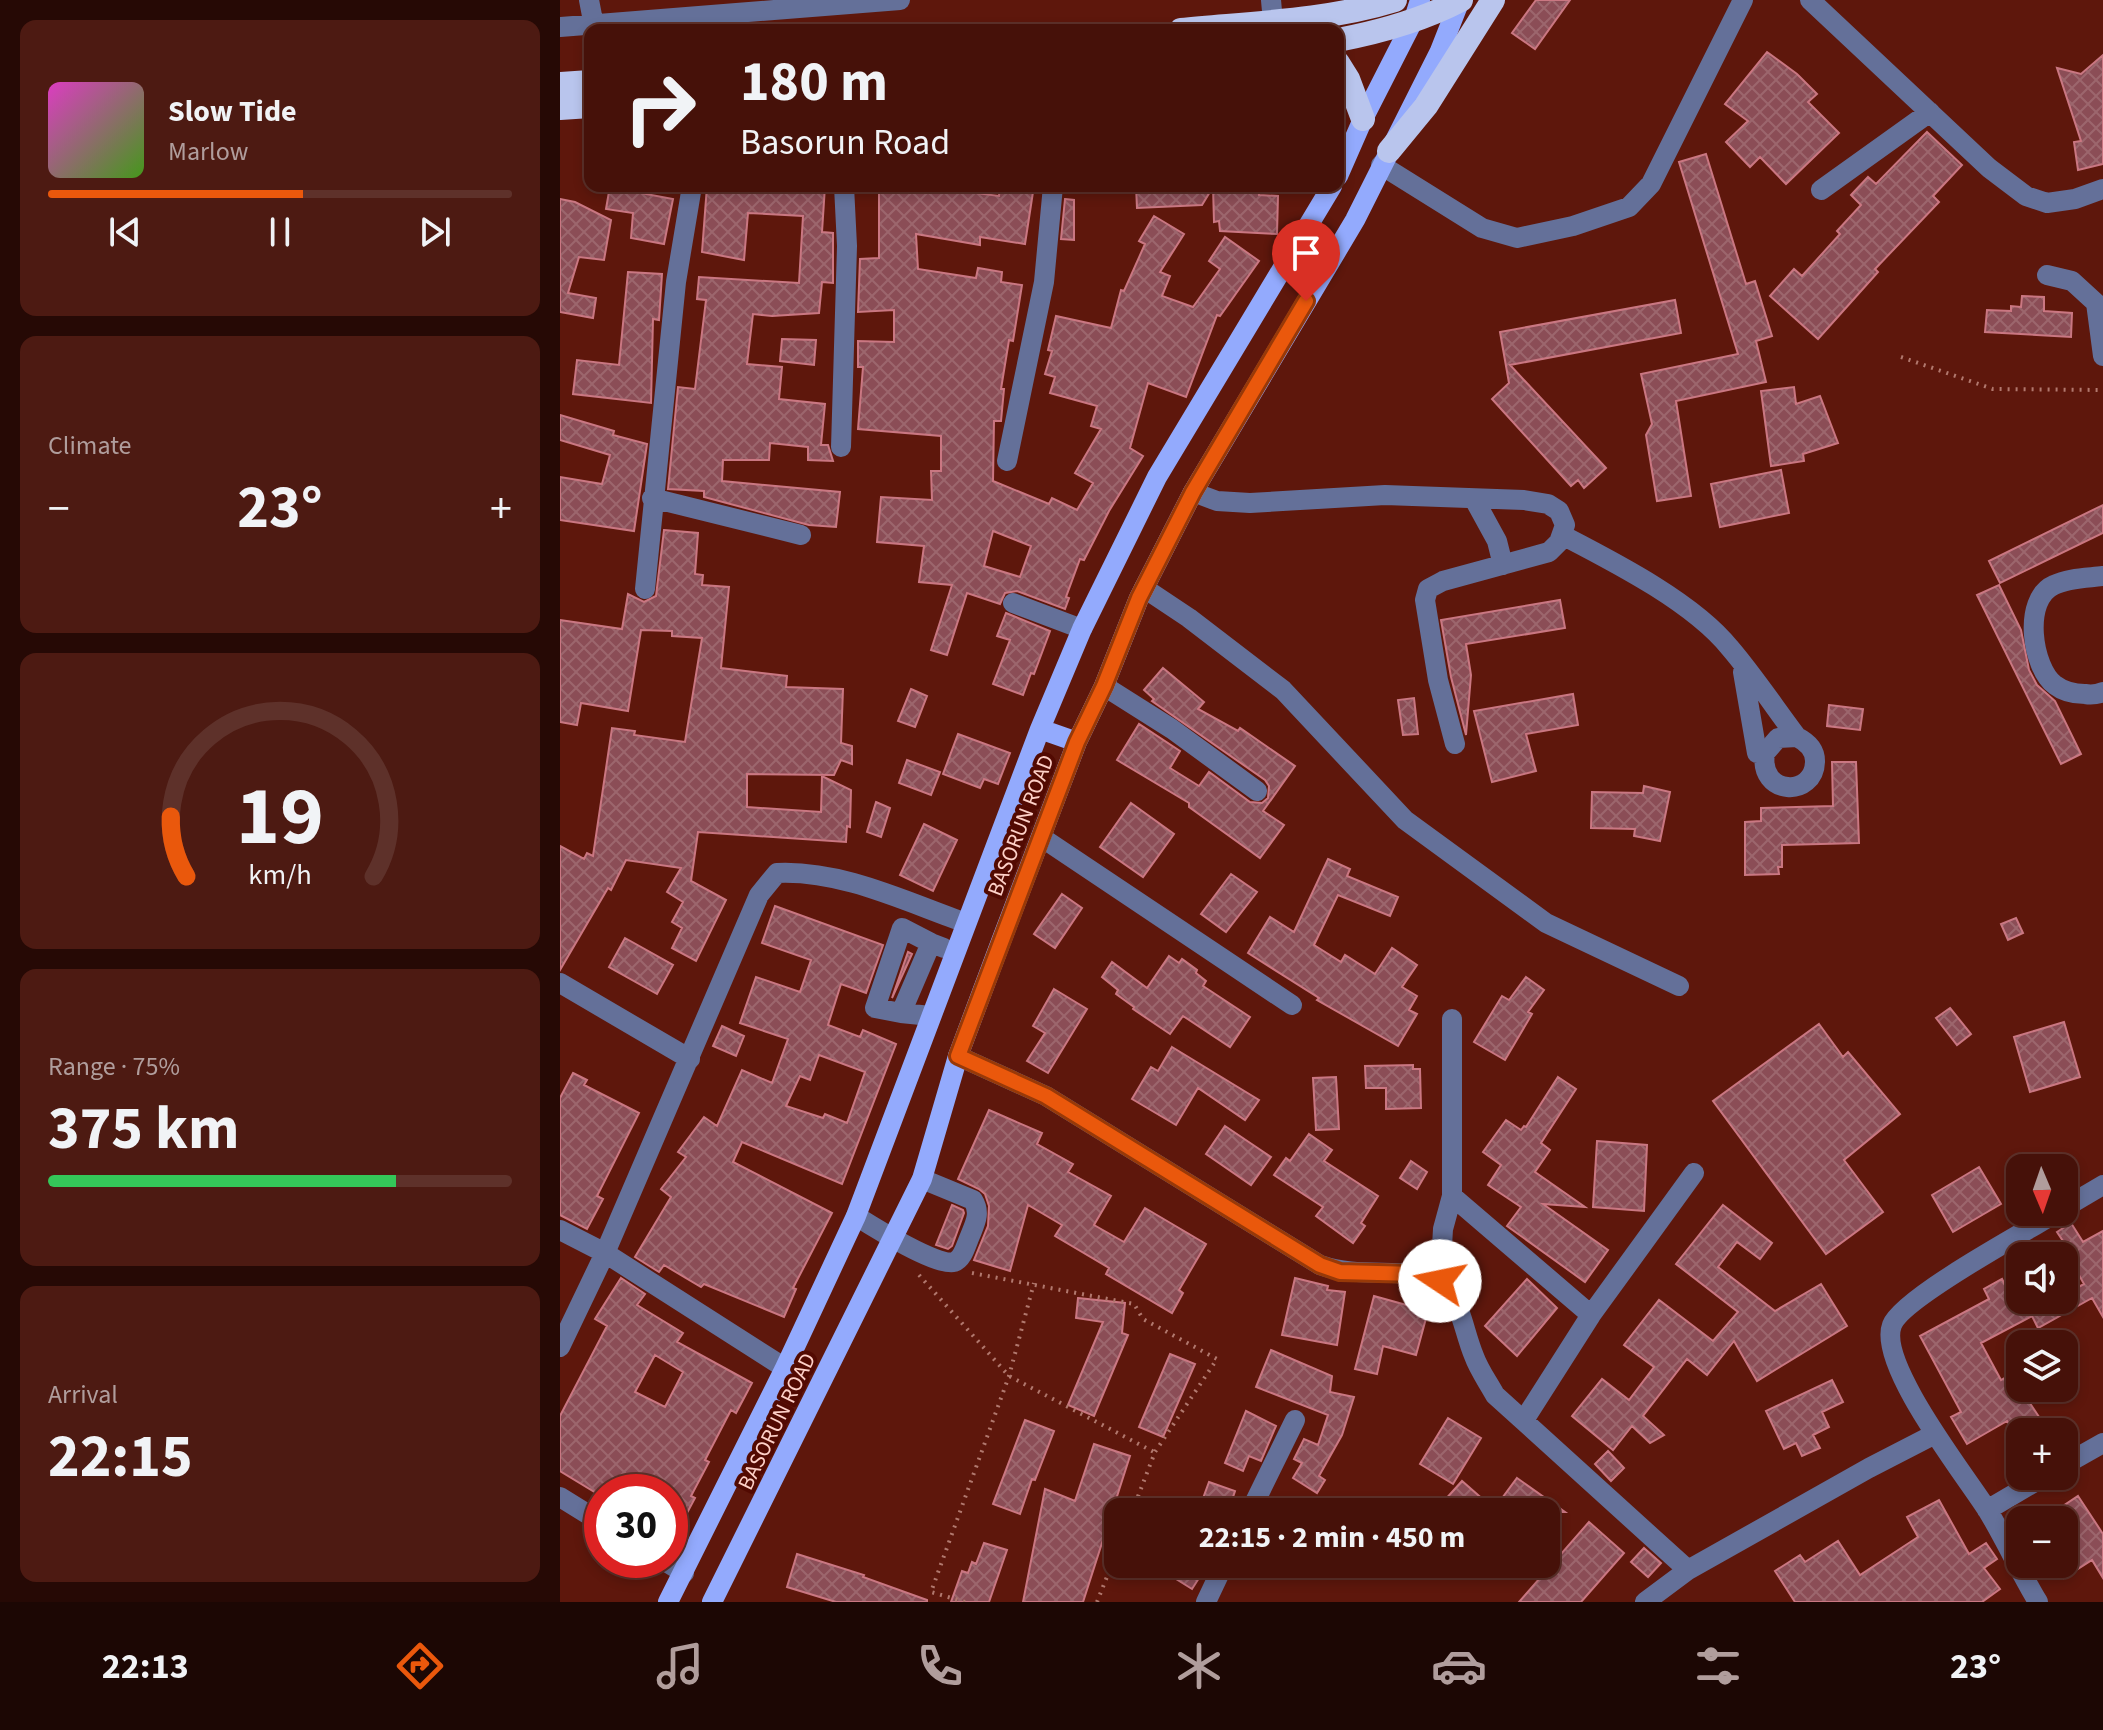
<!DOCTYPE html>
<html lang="en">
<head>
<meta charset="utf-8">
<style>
	:root { --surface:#461109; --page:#4d1a12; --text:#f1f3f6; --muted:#b09d9c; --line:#5e312a; --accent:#ea580c }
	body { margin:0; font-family:"Source Sans 3",sans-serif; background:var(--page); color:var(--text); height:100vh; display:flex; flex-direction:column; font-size:30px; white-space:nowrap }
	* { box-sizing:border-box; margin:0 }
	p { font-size:26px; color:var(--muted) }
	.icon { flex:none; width:44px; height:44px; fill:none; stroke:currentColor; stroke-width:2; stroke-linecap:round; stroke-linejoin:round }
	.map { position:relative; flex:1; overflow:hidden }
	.sheet { display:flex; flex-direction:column; gap:20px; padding:20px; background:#260905; width:560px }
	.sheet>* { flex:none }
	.banner { position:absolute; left:24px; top:24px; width:760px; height:168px; border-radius:16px; box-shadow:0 4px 12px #0003,0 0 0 2px var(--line); background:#461109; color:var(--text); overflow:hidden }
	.needle { width:52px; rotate:178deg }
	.fabs { position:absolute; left:1446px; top:1154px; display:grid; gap:16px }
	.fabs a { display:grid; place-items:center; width:72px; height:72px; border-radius:16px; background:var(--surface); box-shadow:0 4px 12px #0003,0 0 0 2px var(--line); font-size:40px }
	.speed { position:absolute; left:24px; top:1474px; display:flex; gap:16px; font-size:40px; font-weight:700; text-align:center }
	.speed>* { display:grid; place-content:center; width:104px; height:104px; border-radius:50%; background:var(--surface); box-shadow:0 4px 12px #0003,0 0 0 2px var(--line); line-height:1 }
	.speed .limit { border:12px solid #d22; background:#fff; color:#111 }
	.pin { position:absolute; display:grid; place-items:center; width:68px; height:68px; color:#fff; margin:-82px -34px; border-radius:50% 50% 50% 0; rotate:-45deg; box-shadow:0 0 8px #0007 }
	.pin .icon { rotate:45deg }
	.me { position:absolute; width:88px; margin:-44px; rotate:281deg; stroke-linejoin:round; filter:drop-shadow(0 0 6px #0008) }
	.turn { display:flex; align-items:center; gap:28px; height:168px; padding:0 24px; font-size:36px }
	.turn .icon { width:104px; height:104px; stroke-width:2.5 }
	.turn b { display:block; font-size:56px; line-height:68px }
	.big { font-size:60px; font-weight:700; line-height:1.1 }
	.sheet .widget { flex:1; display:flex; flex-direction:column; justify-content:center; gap:12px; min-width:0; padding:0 28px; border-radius:16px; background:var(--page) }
	.sheet .dial { align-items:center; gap:0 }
	.dial svg { height:208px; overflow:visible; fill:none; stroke:var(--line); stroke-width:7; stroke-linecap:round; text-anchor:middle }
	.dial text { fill:var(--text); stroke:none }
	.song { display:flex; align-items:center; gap:24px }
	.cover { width:96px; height:96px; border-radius:12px; background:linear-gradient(135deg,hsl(310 70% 55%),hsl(100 70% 35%)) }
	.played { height:8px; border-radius:4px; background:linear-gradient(90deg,var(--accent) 55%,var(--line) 55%) }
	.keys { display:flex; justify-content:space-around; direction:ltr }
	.heat { display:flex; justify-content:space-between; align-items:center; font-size:44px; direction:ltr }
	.charge { height:12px; border-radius:6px; background:linear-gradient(90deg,#34c759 75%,var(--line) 0) }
	.trip { position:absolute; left:544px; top:1498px; width:456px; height:80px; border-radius:16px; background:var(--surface); box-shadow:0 4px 12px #0003,0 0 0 2px var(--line); font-weight:700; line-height:80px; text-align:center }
	.dock { display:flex; height:128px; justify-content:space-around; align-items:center; background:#1c0704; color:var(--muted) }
	.dock .icon { width:56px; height:56px }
	.dock .active { color:var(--accent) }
	.dock b { font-size:36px; color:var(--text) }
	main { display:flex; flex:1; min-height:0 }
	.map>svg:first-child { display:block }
	.building { fill:url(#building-cross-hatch); stroke:#ca7782; stroke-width:2; fill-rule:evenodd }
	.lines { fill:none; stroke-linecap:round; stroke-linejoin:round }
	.path { stroke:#b1786e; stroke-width:4; stroke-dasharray:2 6; stroke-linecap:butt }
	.minor { stroke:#647099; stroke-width:20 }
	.major { stroke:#93aafd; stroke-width:20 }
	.highway { stroke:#b9c5ed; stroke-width:24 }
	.route-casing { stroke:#983908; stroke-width:20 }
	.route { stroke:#ea580c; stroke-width:14 }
	.labels { text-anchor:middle; stroke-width:8; stroke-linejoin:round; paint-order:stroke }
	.street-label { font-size:22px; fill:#fed1c8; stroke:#520a02 }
</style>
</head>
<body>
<main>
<section class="sheet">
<div class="widget">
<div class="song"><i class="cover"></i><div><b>Slow Tide</b><p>Marlow</p></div></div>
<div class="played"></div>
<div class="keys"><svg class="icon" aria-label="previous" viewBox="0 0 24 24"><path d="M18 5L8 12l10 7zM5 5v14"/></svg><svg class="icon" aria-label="pause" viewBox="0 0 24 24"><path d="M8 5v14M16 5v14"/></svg><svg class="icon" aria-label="next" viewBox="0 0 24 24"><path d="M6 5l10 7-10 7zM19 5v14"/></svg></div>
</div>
<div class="widget"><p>Climate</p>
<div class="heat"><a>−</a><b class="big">23°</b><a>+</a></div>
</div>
<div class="widget dial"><svg viewBox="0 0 100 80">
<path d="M14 69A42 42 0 1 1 86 69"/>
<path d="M14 69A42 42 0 0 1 8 46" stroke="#ea580c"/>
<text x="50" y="56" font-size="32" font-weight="700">19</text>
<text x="50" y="72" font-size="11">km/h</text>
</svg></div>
<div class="widget"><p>Range · 75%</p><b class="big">375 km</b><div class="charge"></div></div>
<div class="widget"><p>Arrival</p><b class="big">22:15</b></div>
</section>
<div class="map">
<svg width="1543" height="1602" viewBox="0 0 1543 1602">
	<defs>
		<pattern id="building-cross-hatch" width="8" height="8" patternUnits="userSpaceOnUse" patternTransform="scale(2)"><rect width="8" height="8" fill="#8b4d56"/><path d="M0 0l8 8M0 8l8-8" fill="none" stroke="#9c666d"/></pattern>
	</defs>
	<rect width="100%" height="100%" fill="#5e170c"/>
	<path class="building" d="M976,0H1010L975,49L952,33Z
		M1207,52L1237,74L1257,94L1248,102L1279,133L1226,184L1200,157L1190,167L1166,142L1188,121L1165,104Z
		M1543,55V164L1518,170L1514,142L1521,141L1497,68L1521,74Z
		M1367,132L1402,165L1373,196L1379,202L1315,269L1318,272L1258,339L1210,296L1234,269L1242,276L1280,234L1277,231L1301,205L1291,195L1308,177L1316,184Z
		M1146,154L1186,284L1195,281L1212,336L1196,341L1206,382L1116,401L1131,496L1097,501L1086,435L1092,424L1081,374L1178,354L1119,162Z
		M50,186H71L70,191L113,199L104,244L71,238L73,213L46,209Z
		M147,186H265L262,232L273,233V283L262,282L259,313L212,316L193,314L187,364L222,367L219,399L265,404L261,445H268L273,461L248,460V447L210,443L209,460H163L162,481L280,492L276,527L249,525L144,497V491L108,489L118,387L135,389L146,300L137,299L139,277L239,283L243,216L188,213L184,260L142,252Z
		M319,186H400L399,191L439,196L440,187L473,192L465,244L420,237V245L356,234L358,269L416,278L418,268L442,272L441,282L462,285L453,341L449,340L441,389H444L441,421H434L433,481L489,504L492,498L517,510L533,483L515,473L541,429L531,426L537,406L490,393L495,377L485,374L492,351L488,350L496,316L551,328L561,290L564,291L585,244L579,241L594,216L624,234L600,272L610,276L602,296L633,307L660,269L649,261L665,237L699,261L660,316L657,315L626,397L588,383L570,448L583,456L549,511L524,560L520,559L506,597L509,598L505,609L457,591L445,593L440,604L407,593L387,655L371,650L392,585L359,582L364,546L317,542L321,497L372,500L371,471H381V436L298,429L303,367H298V341L334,342V310L298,312L300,259L319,258ZM433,531L471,546L460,577L424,566Z
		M576,186H698L699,195L718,196L717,234L660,231L659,221L654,222L653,187L642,205L577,208Z
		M0,199L15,202L51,220L44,260L19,257L8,293L36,298L33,318L0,312Z
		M505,199L514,200V240L501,239Z
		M68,272L102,274L99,320L93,319L91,403L13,394L17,360L59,365Z
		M1462,296L1484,297V311L1512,313L1511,337L1425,332L1427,310L1451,311V306L1461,307Z
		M1115,300L1121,333L950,365L1046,468L1024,488L1018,480L1011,486L932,399L949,383L940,332Z
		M222,339L256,340L254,365L220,361Z
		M1234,387L1236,404L1260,396L1278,443L1243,454L1244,461L1211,466L1201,391Z
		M0,415L54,431L53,435L87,444L74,531L0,520V477L42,484L50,455L0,440Z
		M1221,470L1229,513L1160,527L1151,484Z
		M1543,505V533L1440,583L1429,561Z
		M104,530L138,533L135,574L143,575L142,585L169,587L161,668L227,676L226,687L283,689L281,743L292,746V764L281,760L274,775L187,774V807L261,812L262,776L291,790L290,827L287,826L286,842L138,832L131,881L166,900L136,961L112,948L122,928L112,922L123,902L107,892L121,868L66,860L51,890L48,888L0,970V846L24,859L27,853L33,856L52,728L75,731L74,735L125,742L142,638L112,636V631L81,630L68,711L21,703L17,725L0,722V620L62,629L68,594L84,602L96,596Z
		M1439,585L1461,630L1469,670L1477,685L1495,701L1521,754L1501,764L1417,595Z
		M1000,600L1005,628L906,644L911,675L906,735L891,677L881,620Z
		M446,613L490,631L474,674L471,673L463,695L433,684L450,640L437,636Z
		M603,668L644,702L638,709L678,731L680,728L735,766L703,811L724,825L700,858L629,807V803L557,760L579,724L620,751L610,768L639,786L649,772L690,802L702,803L708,798L709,786L705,780L592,701L594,699L584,690Z
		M351,689L367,696L355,727L338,721Z
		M1013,694L1018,725L966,734L976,771L932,782L914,711Z
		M854,698L858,734L843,735L838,700Z
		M1269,705L1303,709L1300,730L1267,726Z
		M398,734L450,753L438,784L424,779L420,788L383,774Z
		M347,760L380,772L371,795L339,783Z
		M1272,762H1296L1299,843L1222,845V867H1218L1219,874L1185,875V822L1201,821V808L1273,806Z
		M1084,786L1110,792L1100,841L1074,836L1075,829L1031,828L1032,792L1083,793Z
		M316,802L330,808L321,837L307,832Z
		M571,803L614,834L583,877L540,847Z
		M364,824L397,840L373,891L340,875Z
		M768,859L790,869L787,876L838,897L830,916L778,895L754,945L781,962L785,955L815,974L832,948L857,965L842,987L857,996L849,1010L857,1014L838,1046L757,1000L759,998L688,953L710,917L734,932Z
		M671,874L697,892L666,932L641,914Z
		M502,894L522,908L495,948L474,934Z
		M215,906L323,945L306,993L281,984L268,1025L300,1037L303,1030L336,1044L282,1184L182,1142L173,1162L272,1213L233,1288L236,1289L224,1317L144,1284L141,1287L104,1265L99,1272L75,1257L111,1197L101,1189L126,1157L118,1152L144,1117L157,1126L182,1070L212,1083L228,1039L180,1023L196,977L240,992L251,960L202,943ZM259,1055L305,1072L287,1123L265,1114L263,1118L226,1106L240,1076L250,1080Z
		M1456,918L1463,933L1448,940L1441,924Z
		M65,938L113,965L97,994L49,967Z
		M348,952L352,954L332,998Z
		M609,956L619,963L622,959L637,970L636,973L646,981L643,986L690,1017L670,1047L623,1016L610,1034L573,1009L574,1007L556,994L558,990L542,977L552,962L587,988Z
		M966,977L984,990L968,1012L972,1014L945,1060L914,1042L942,996L949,1000Z
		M494,989L527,1009L488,1073L467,1061L485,1033L473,1026Z
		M1390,1008L1411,1034L1397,1045L1376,1018Z
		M1504,1022L1520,1077L1470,1092L1454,1037Z
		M1259,1024L1283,1057L1288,1052L1340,1114L1284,1160L1323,1212L1266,1254L1153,1101Z
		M162,1026L184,1036L176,1056L153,1046Z
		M612,1047L699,1100L685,1120L638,1088L616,1125L572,1099L591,1067L598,1071Z
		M853,1065V1069H860L861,1108L826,1109V1088H806L805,1066Z
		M13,1073L27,1080L24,1085L79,1113L37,1196L43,1199L27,1229L0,1215V1098Z
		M776,1077L779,1129L756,1130L753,1078Z
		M998,1077L1016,1089L981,1143L990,1150L975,1172L1025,1207L983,1204L1048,1250L1025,1282L947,1226L961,1207L928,1185L941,1165L923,1152L946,1120L961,1130L964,1126L966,1127Z
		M429,1110L482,1133L477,1144L513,1164L508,1172L551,1196L534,1225L564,1242L585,1208L646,1244L619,1290L623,1293L612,1313L546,1274L549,1268L495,1236L502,1225L468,1205L450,1271L414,1260L428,1226L429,1206L425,1194L419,1189L398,1179Z
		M665,1126L711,1157L691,1185L646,1154Z
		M749,1134L772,1150L764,1161L818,1196L801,1223L805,1226L793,1243L756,1216L763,1207L714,1175L726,1158L730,1161Z
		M1037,1141L1087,1145L1084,1211L1033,1207Z
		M851,1161L867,1172L857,1189L840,1178Z
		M1419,1167L1441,1204L1393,1232L1372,1195Z
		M392,1205L403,1210L404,1213L392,1246L388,1249L376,1245Z
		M1163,1205L1212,1243L1200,1259L1177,1242L1158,1267L1215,1311L1261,1284L1287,1326L1197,1381L1174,1341L1147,1375L1127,1359L1083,1416L1104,1435L1090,1443L1072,1426L1053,1450L1012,1416L1042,1379L1069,1400L1094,1367L1064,1345L1099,1300L1153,1341L1178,1312L1116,1264Z
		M1511,1223L1523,1242L1543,1231V1317L1532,1298L1478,1328L1472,1316L1421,1343L1441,1380L1455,1372L1460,1380V1388L1489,1432H1454L1447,1421L1407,1444L1391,1417L1401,1412L1360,1336L1429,1299L1424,1289L1442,1279L1448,1291L1460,1284V1300H1504V1295L1524,1284L1506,1252L1509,1250L1497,1232Z
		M61,1278L85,1294L77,1305L123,1333L117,1342L192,1383L176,1413L171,1410L145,1460L149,1462L131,1496L135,1498L110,1545V1492H42L41,1496L0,1471V1416L47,1326L35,1319ZM95,1355L123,1372L105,1407L75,1392Z
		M735,1278L768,1286L767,1290L785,1292L777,1345L722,1335Z
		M967,1279L997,1308L957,1356L925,1326Z
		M814,1296L868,1311L856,1355L823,1346L817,1374L795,1369Z
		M518,1298L565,1303L562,1333L568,1335L534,1416L508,1405L543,1322L516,1318Z
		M711,1350L772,1376L770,1392L794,1397L782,1435L759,1476L765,1480L757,1493L733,1478L742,1463L734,1459L744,1439L758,1445L768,1415L696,1387Z
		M610,1354L635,1364L603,1437L579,1427Z
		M1272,1380L1283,1402L1262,1412L1269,1427L1253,1435L1260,1448L1242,1456L1236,1443L1224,1449L1206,1411Z
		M686,1411L716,1426L701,1461L689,1456L683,1471L665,1463Z
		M888,1418L921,1438L893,1484L860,1464Z
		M465,1420L494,1431L475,1480L472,1479L460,1514L433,1504Z
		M534,1444L570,1456L523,1602H463L485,1489L515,1501Z
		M1048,1451L1064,1468L1051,1481L1035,1464Z
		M957,1478L1005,1512H874L902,1481L934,1509Z
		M649,1482L675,1491L668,1512H638Z
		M1518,1496L1543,1534V1578L1532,1560L1504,1578V1520H1482Z
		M1379,1500L1409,1554L1426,1543L1437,1559L1424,1568L1440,1589L1422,1602H1235L1215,1571L1240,1555L1245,1562L1278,1541L1300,1575L1358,1537L1347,1517Z
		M1029,1522L1064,1553L1021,1602H959Z
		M424,1543L447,1550L429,1602H391L402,1571L408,1573L412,1562L416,1564Z
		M1084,1548L1101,1563L1088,1577L1071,1562Z
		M237,1554L304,1575L303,1577L367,1600V1602H276L227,1587Z
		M592,1564H648L632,1589Z"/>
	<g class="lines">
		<path class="path" d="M1341,357L1433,389L1543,390
			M412,1273L574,1304L583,1319L657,1359L595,1452L572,1512
			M359,1275L449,1376L594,1452
			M405,1602L371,1592L449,1376L474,1283
			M537,1602L558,1549"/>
		<path class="minor" d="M29,0L34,26
			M711,0L713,22
			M1250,0L1429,168L1466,196L1487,203L1515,199L1543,189
			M0,27L340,0
			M821,165L922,228L957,238L1013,226L1069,207L1091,184L1183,0
			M1261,190L1370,112
			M1487,275L1512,281L1536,303L1543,356
			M281,447L287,246L284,186
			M447,461L484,282L493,186
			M633,492L657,501L690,503L825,495L964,500L988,504L999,511L1005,525L999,542L989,552L883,581L868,589L865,600L878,680L895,744
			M92,498L241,535
			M914,499L937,541L943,565
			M1002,535C1054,562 1133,602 1170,648C1194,676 1215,708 1237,737C1247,742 1255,749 1255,761C1255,798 1198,796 1205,753L1218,738L1237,737
			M1543,576C1527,578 1508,578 1494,585C1462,599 1472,668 1495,685C1504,692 1514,694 1525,694C1532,695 1536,695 1543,692
			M584,588L629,618L723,690L845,820L986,923L1119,986
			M85,589L116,282L132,186
			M453,603L522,629
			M1183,672L1197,753H1205
			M544,686L612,729L697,791
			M481,837L732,1005
			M0,983L130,1059
			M341,1013L315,1008L342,928L371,943
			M371,1016L341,1013L371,943L384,948
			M398,1056L486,1096L760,1265C791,1276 821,1271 853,1274C901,1278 899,1320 914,1356C919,1370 928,1382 935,1395L1128,1570
			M892,1196L1031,1315
			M1504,1208L1543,1185
			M296,1216C312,1226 377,1267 394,1262C403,1259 406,1245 410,1236C415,1223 421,1213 413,1200L362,1179
			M0,1230L45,1253L225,1368
			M880,1281L883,1229L892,1196V1019
			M0,1347L45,1253L199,895L217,873C282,870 346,902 406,923
			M964,1420L1031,1315L1134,1173
			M1504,1465L1543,1443
			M0,1497L42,1523
			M1427,1510L1485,1476
			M690,1512L735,1420
			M103,1560L124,1573
			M646,1602L664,1564
			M1085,1602L1128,1570L1309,1468L1375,1434
			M1478,1602C1460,1572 1446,1541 1428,1511C1406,1476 1317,1364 1332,1325C1342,1298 1468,1230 1498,1212"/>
		<path class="major" d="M778,176L803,119L854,19L860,0
			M480,729L517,742
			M108,1602L225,1368L296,1216L480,729L522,629L597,477L772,186
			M152,1602L362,1179L398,1056L440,944L517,742L544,686L579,598L633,492L795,220L880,51L900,0"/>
		<path class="highway" d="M621,30C692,23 767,21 835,0
			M778,40C820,32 863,20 901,0
			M778,63L788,79L803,119
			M0,84L30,82
			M0,108L30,106
			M829,151L866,106L933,0"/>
	</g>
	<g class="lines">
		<defs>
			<path id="route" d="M746,301L633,492L579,598L544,686L517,742L398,1056L486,1096L760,1265L780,1272L856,1274L880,1281"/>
		</defs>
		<use href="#route" class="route-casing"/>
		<use href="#route" class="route"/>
	</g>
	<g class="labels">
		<g class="street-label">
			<text transform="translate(460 825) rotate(-69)" y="8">BASORUN ROAD</text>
			<text transform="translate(216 1421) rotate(-64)" y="8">BASORUN ROAD</text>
		</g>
	</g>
</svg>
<div class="fabs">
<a><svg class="needle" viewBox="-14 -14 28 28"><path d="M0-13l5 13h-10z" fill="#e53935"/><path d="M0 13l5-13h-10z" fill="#b09d9c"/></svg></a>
<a><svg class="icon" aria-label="sound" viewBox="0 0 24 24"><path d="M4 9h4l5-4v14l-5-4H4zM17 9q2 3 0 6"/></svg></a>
<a><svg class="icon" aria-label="layers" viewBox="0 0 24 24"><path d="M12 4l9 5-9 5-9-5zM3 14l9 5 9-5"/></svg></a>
<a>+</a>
<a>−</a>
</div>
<div class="speed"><div class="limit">30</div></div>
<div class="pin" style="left:746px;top:301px;background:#d93025"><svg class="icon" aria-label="arrive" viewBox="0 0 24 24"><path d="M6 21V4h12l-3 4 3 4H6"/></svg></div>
<svg class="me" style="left:880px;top:1281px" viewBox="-20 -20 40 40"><circle r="19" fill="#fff"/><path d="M0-13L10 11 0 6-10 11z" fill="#ea580c"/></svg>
<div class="trip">22:15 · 2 min · 450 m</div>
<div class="banner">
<div class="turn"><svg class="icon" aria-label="right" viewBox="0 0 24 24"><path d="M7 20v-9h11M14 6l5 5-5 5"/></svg><div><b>180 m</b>Basorun Road</div></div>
</div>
</div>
</main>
<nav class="dock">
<b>22:13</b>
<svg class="icon active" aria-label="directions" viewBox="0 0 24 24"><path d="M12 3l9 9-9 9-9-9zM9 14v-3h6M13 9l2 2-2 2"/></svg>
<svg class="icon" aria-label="music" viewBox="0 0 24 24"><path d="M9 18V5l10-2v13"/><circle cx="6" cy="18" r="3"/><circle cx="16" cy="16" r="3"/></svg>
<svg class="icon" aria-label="phone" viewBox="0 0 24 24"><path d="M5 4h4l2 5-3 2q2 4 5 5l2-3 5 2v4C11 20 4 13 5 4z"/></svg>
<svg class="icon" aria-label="climate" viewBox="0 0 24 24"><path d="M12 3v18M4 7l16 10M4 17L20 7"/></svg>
<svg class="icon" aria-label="car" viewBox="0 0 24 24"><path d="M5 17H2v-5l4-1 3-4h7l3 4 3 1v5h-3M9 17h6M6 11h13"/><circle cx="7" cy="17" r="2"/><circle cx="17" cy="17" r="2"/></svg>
<svg class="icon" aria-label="filters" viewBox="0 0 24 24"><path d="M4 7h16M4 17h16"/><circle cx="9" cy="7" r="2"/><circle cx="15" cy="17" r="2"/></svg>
<b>23°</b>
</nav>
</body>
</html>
